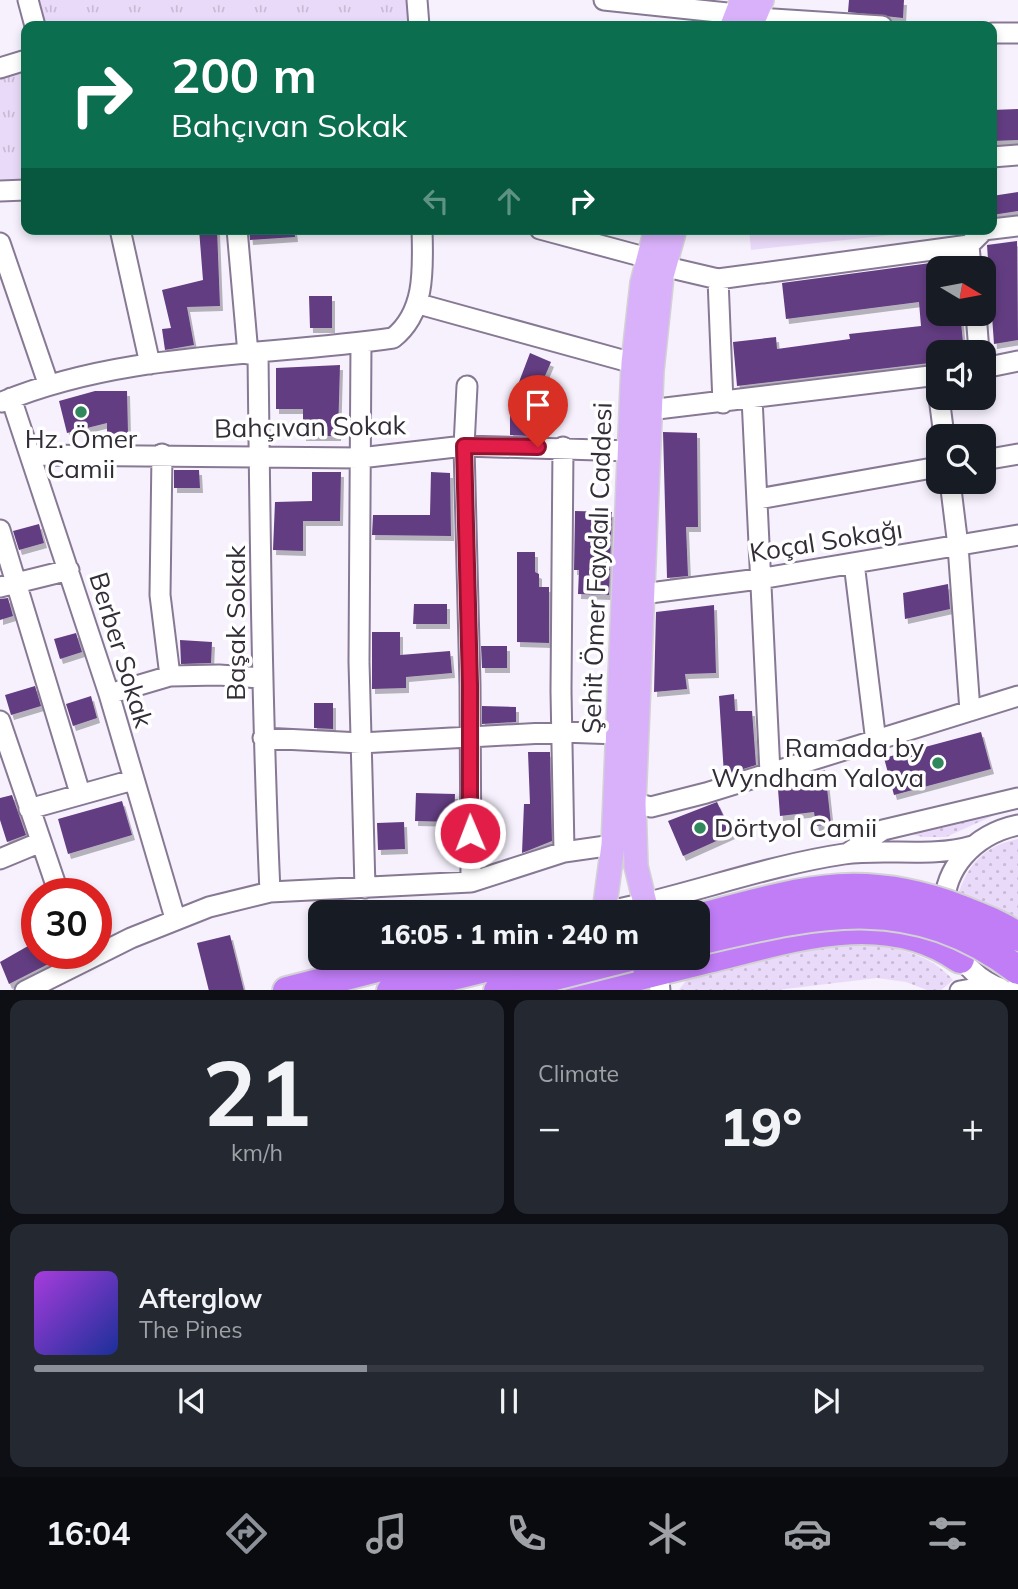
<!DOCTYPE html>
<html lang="en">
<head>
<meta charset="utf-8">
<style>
	:root { --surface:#171b24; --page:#242831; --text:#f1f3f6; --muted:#9ea1a6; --line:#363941; --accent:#8c9099 }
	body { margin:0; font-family:Mulish,sans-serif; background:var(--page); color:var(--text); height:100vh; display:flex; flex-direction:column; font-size:26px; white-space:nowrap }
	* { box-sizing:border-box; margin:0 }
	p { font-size:23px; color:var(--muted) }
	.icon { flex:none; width:38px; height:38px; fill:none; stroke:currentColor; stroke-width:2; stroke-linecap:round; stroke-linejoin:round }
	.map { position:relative; height:990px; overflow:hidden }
	.drawer { display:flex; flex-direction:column; gap:10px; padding:10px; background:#0d0f14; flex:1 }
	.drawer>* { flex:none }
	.top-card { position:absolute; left:21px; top:21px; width:976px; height:214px; border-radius:14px; box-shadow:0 4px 10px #0003; background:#0b6e4f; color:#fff; overflow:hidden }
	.needle { width:46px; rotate:100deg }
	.buttons { position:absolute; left:926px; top:256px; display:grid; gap:14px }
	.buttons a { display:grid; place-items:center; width:70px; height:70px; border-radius:14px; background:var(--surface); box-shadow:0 4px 10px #0003; font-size:35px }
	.speed { position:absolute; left:21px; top:878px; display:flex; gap:14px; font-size:35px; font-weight:700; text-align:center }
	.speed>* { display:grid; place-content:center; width:91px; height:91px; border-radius:50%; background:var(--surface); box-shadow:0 4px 10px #0003; line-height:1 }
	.speed .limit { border:10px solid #d22; background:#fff; color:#111 }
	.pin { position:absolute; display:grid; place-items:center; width:60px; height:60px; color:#fff; margin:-72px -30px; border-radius:50% 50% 50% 0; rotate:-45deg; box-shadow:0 0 7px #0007 }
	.pin .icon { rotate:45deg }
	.me { position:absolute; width:77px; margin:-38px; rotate:359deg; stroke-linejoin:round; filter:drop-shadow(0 0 5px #0008) }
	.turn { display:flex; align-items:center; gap:24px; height:147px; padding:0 35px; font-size:32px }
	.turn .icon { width:91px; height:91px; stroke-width:2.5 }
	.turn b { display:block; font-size:49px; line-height:60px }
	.lanes { display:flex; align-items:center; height:66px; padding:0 35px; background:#0003; justify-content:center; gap:35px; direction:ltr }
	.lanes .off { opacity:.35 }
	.big { font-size:52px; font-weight:800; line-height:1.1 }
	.drawer .widget { flex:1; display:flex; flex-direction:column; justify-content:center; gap:10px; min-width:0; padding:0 24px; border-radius:14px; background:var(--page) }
	.drawer .dial { align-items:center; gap:0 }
	.dial b { font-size:91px; line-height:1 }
	.song { display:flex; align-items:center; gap:21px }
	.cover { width:84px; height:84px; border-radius:10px; background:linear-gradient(135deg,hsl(280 70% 55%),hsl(230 70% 35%)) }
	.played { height:7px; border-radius:4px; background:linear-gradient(90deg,var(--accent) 35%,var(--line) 35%) }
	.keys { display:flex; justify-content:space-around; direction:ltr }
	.heat { display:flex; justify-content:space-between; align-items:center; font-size:38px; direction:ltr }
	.drawer .tiles { flex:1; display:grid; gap:10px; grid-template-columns:1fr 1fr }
	.widget:last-child { grid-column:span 2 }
	.trip { position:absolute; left:308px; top:900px; width:402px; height:70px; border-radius:14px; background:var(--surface); box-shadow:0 4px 10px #0003; font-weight:800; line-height:70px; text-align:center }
	.tabs { display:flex; height:112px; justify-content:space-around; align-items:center; background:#090b0e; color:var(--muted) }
	.tabs .icon { width:49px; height:49px }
	.tabs .on { color:var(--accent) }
	.tabs b { font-size:32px; color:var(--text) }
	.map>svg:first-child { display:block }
	.grass { fill:url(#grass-dots) }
	.park { fill:url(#park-tufts) }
	.pitch { fill:#eadaf9 }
	.building { fill:#633d82; filter:url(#shadow) }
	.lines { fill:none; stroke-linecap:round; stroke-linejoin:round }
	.minor-casing { stroke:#877994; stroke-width:23 }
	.major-casing { stroke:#d2d1d3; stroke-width:26 }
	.highway-casing { stroke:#d2d1d3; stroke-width:32 }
	.minor { stroke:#fff; stroke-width:19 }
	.major { stroke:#d9b1fa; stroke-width:23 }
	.highway { stroke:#c07df6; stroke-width:28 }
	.highway-bridge-casing { stroke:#d2d1d3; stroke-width:32; stroke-linecap:butt }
	.highway-bridge { stroke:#c07df6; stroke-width:28 }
	.route-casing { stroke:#92132f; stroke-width:18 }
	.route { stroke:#e11d48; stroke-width:12 }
	.poi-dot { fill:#31885c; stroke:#fff; stroke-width:2.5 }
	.labels { text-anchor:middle; stroke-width:7; stroke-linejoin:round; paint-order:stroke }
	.street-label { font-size:26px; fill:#332d38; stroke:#fff }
	.poi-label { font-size:26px; fill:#332d38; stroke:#fff }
</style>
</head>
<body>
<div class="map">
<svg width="1018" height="991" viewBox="0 0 1018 991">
	<defs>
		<pattern id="grass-dots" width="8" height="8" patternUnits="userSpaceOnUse" patternTransform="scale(1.75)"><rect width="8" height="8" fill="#eadaf9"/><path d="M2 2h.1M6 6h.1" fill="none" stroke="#c9bbd6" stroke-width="1.8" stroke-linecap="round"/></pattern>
		<pattern id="park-tufts" width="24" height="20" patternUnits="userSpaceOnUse" patternTransform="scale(1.75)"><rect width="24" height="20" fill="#eadaf9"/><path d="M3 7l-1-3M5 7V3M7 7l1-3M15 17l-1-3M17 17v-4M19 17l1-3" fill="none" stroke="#c9bbd6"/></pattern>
		<filter id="shadow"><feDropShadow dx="3" dy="5" stdDeviation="0" flood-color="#0004"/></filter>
	</defs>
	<rect width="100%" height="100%" fill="#f6f1fd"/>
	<path class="grass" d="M1018,802V810L999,813L946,837H923L900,831Z
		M1018,839V979L957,898C967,866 983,846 1018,839Z
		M866,943C900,949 930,954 953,980L940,991L927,990L906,982L877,978L777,990L678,991L688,978L810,947Z"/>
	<path class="park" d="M28,0H408L410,26H35Z
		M26,60V181L0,182V68Z"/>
	<path class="pitch" d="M749,229H939V230L751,250Z"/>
	<path class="building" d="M849,0H904L903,18L848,12Z
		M1018,109V140L992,141V110Z
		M1018,192V211L992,215V196Z
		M199,229H217L220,306L187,307L194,345L165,350L162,329L171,328L162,290L203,280Z
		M249,229H294L295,237L250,240Z
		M1017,241L1018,340L994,344L987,245Z
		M938,262V313H960L964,352H938V362L737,386L733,342L776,337L777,349L850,339L849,334L921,326L919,302L786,319L782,283Z
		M309,296H332V328H310Z
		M530,353L551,362L539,390L519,382Z
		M340,365L338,436H303V409H276V368Z
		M95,391H127L128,433L107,434V423L67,433L59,401Z
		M510,410H529V436L510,435Z
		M663,432L697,433L698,527H686L688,576L667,578Z
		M174,470H199L200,488H174Z
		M312,472H341L340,521H303V551L273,550L275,502L312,501Z
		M431,472L450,473L451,536L372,535L373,515H430Z
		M575,511L612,512L609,595L578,594L579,570H574Z
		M39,524L44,543L19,550L13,531Z
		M517,552H535V572L539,574V587H549V643L517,642Z
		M948,584L950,609L905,619L903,593Z
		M8,598L13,616L0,620V599Z
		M414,604H447V624H413Z
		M714,605L716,673L685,674L687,689L654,692L656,612Z
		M372,632H400V655L450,651L452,673L406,677V688L372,689Z
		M76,633L82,652L60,659L54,639Z
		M180,640L212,642L211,663L181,664Z
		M481,646H507V668H482Z
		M35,686L41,706L11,715L5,695Z
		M734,694L735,711H752L756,765L724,775L719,696Z
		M91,696L97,718L73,726L66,704Z
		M314,703H333V729L314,728Z
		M482,706L516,707V722L482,724Z
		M981,732L991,769L894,795L884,758Z
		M528,752H550L552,841L522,853L524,804H530Z
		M825,770L831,824L816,826L814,812L780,816L778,789L810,785L809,774Z
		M416,793L455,794L454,822L415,821Z
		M12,795L26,835L7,842L0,820V798Z
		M122,801L132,835L68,854L58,819Z
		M717,802L732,834L683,856L668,821Z
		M404,822L405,849L378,850L377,823Z
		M37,906V954H68L9,984L0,962L35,942L22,914Z
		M230,935L244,991H209L197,943Z"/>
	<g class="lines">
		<defs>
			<path id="minor" d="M28,0L35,26
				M417,0L419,26
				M604,0L737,14
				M756,18L882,26
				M992,33H1018
				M0,68L26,60
				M992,157L1018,155
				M0,191L26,190
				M120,229L150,364
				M237,229L248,354
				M540,229L648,258
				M992,229L1018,226
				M0,243L48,383
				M969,245L971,268
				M666,262L671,268L718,279L969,245L984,230L991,229
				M718,279L723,403
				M419,304L633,363
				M976,313L979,352
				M361,342L359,662L365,888
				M258,353C260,533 262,713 270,892
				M984,368L1018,361
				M467,386L464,446L470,685L471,882
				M939,397L944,436
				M11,398L109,694L175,918
				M752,398L770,773
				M2,402C125,351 263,357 393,338C426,312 423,268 422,229
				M649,410L938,375
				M563,447L561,691L564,852
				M162,454L160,595L170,676
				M32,455L360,458L464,446L631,451
				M984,460L1018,454
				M950,481L958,546L970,711
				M758,499L938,467
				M0,530L80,793
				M854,563L876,742
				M0,587L69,570
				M642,594L759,579L1018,535
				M109,694L170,676L219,675L261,678
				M0,721L59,894
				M263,738L361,743L562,732L618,734
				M634,803L651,807L706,793L1018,696
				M29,809L133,780
				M848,853L883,830L1018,798
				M0,859L41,842
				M645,903C711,887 777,864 844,854C886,848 931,858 972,846
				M605,912L645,903L648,912
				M945,915C940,869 975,834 1018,825
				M954,947C967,969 986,986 1011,991
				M657,957L660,991
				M25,991L131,938L209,907L270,892L471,882L564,852L613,845
				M960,991L993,985"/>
			<path id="major" d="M732,26L742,0
				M751,26L762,0
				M645,903L636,866L634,803L652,371L662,276L675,229
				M604,912L613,845L633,363L642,283L656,229"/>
			<path id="highway" d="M287,991L420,957
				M391,991L530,957
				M498,991L527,983
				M579,991C622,980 665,970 708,959C789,939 885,905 960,959"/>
		</defs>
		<use href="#minor" class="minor-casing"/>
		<use href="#major" class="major-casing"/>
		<use href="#highway" class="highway-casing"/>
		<use href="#minor" class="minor"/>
		<use href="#major" class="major"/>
		<use href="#highway" class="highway"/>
		<defs>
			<path id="highway-bridge" d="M698,918C798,892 859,870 960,909C979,917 1001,924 1018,937
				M698,941C818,913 911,889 1018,970
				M527,983L630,957"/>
		</defs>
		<use href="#highway-bridge" class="highway-bridge-casing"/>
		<use href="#highway-bridge" class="highway-bridge"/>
	</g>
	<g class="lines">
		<defs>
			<path id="route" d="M470,833V685L464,446L538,447"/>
		</defs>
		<use href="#route" class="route-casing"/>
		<use href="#route" class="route"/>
	</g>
	<g class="poi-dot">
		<circle cx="81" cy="412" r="7"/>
		<circle cx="938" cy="763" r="7"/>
		<circle cx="700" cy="828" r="7"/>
	</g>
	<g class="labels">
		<g class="street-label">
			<text transform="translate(310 427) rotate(-1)" y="9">Bahçıvan Sokak</text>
			<text transform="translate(826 541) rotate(-9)" y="9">Koçal Sokağı</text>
			<text transform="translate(597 568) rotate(-88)" y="9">Şehit Ömer Faydalı Caddesi</text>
			<text transform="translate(236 623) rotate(-90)" y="9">Başak Sokak</text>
			<text transform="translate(121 650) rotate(73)" y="9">Berber Sokak</text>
		</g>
		<g class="poi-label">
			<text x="81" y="448">Hz. Ömer<tspan x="81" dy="30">Camii</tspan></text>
			<text x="924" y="757" text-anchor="end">Ramada by<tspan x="924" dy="30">Wyndham Yalova</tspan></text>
			<text x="714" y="837" text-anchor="start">Dörtyol Camii</text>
		</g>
	</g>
</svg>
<div class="buttons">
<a><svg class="needle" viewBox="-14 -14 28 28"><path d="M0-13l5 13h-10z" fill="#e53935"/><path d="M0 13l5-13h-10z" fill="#9ea1a6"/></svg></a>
<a><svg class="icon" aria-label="sound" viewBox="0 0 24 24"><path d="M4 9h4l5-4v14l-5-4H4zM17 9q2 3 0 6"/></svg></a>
<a><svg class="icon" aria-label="search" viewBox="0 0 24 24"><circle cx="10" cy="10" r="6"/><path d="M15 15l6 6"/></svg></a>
</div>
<div class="speed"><div class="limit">30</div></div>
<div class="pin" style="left:538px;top:447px;background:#d93025"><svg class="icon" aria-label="arrive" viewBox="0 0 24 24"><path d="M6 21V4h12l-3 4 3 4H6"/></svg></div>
<svg class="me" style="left:470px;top:833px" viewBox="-20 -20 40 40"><circle r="17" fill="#e11d48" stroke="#fff" stroke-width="3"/><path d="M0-11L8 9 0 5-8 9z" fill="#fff"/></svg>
<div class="trip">16:05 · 1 min · 240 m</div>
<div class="top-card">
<div class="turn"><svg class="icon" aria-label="right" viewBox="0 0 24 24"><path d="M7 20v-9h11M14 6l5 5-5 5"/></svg><div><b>200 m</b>Bahçıvan Sokak</div></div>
<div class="lanes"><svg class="icon off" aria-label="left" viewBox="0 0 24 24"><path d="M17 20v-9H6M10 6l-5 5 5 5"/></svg><svg class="icon off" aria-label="ahead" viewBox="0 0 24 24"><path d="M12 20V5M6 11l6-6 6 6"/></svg><svg class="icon" aria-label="right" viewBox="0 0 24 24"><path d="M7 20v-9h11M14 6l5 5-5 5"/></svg></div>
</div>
</div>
<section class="drawer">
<div class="tiles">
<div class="widget dial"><b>21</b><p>km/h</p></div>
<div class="widget"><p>Climate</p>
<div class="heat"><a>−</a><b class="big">19°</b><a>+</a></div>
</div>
<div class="widget">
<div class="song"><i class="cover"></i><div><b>Afterglow</b><p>The Pines</p></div></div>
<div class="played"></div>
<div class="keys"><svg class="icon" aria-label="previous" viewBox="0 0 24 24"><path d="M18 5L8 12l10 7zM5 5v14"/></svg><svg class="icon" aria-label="pause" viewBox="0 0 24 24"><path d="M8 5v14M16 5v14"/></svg><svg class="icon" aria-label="next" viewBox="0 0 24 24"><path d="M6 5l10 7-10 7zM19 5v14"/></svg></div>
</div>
</div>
</section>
<nav class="tabs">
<b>16:04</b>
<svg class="icon on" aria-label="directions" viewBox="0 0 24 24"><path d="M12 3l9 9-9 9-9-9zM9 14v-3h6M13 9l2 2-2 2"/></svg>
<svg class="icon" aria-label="music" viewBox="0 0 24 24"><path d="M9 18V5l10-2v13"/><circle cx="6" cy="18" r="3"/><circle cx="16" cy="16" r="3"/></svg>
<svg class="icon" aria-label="phone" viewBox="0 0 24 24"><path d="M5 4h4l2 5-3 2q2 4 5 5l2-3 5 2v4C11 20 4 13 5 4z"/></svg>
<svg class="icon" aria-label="climate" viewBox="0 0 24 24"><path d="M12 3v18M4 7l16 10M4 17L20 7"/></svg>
<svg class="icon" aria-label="car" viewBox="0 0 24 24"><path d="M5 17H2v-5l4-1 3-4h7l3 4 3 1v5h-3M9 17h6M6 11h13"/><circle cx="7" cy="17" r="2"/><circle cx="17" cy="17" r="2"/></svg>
<svg class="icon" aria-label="filters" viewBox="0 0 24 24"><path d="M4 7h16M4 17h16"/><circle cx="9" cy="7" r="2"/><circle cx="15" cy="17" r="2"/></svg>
</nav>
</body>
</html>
